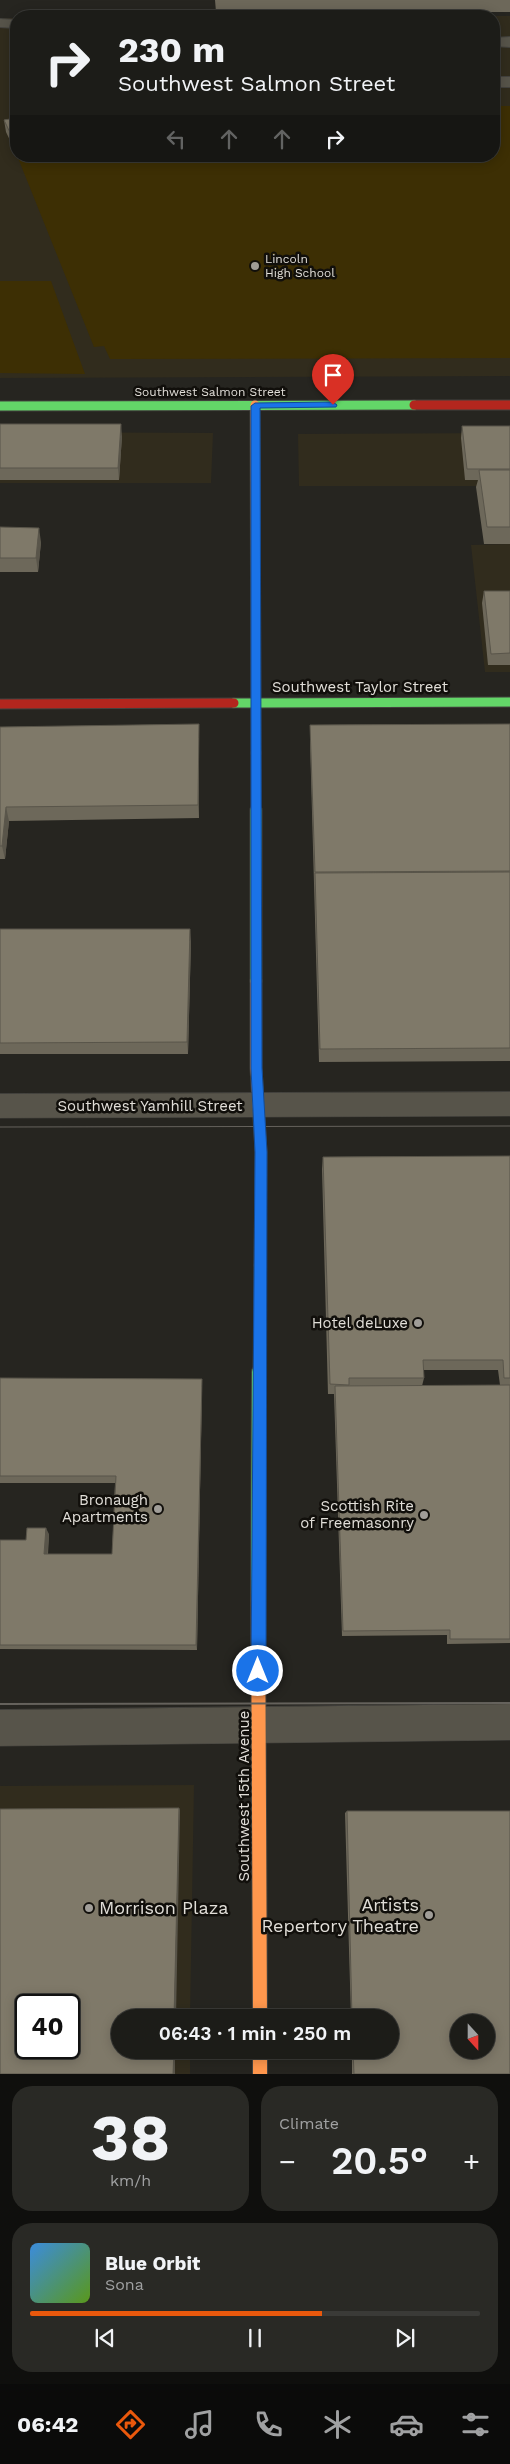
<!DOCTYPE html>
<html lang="en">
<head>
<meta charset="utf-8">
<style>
	:root { --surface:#1c1c18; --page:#292925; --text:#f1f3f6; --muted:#a0a1a2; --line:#3a3a37; --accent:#ea580c }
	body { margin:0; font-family:"Work Sans",sans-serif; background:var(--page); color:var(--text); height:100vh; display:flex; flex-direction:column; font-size:19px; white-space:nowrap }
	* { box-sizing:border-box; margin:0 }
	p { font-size:16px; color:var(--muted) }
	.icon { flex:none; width:28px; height:28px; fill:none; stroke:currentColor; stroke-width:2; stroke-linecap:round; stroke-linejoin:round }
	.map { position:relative; height:2074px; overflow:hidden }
	.sheet { display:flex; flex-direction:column; gap:12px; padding:12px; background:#0f0f0d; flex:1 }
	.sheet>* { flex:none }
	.banner { position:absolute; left:10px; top:10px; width:490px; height:152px; border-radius:20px; box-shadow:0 2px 12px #0003,0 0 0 1px var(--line); background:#1c1c18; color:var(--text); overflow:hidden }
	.needle { width:32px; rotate:159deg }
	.tools { position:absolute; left:450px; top:2014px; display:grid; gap:10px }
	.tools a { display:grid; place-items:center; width:45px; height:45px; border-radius:50%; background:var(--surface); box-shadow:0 2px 12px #0003,0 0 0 1px var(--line); font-size:25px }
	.speed { position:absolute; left:15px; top:1994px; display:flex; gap:10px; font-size:25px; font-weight:700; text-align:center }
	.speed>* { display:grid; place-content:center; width:65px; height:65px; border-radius:50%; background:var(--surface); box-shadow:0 2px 12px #0003,0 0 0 1px var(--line); line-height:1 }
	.speed .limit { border:2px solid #111; border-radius:8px; background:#fff; color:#111 }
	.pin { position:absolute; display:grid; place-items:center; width:42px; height:42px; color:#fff; margin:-51px -21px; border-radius:50% 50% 50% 0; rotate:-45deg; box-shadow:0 0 5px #0007 }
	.pin .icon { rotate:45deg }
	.me { position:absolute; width:55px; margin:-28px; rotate:0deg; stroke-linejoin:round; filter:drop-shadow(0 0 4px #0008) }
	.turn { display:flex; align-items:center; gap:18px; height:105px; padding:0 25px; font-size:22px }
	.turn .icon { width:65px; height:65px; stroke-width:2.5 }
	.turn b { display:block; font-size:35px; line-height:42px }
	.lanes { display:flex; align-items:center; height:48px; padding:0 25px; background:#0003; justify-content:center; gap:25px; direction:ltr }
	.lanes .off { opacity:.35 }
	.big { font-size:38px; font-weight:600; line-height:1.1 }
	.sheet .card { flex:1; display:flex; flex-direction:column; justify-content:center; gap:8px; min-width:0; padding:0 18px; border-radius:20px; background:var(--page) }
	.sheet .dial { align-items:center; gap:0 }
	.dial b { font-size:65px; line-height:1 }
	.song { display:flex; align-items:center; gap:15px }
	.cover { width:60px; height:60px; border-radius:8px; background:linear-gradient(135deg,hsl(210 70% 55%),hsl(90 70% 35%)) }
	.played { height:5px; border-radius:2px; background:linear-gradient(90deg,var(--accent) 65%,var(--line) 65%) }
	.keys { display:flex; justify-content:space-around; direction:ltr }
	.heat { display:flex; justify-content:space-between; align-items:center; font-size:28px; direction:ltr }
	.sheet .tiles { flex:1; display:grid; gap:12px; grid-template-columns:1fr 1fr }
	.card:last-child { grid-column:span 2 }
	.trip { position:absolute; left:111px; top:2009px; width:288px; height:50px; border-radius:25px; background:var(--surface); box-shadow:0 2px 12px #0003,0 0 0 1px var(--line); font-weight:600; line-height:50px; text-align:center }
	.tab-bar { display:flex; height:80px; justify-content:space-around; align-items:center; background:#0b0b0a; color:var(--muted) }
	.tab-bar .icon { width:35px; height:35px }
	.tab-bar .on { color:var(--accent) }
	.tab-bar b { font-size:22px; color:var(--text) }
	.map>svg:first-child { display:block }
	.built { fill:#312c1d; fill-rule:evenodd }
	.green { fill:#3d2f04 }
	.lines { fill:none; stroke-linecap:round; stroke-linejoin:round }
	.lane-casing { stroke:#43423e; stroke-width:2 }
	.street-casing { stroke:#43423e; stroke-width:1 }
	.fast-far2-casing { stroke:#43423e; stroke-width:11 }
	.fast-far1-casing { stroke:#43423e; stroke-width:13 }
	.fast-casing { stroke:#43423e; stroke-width:16 }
	.slow-far2-casing { stroke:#43423e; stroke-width:11 }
	.slow-far1-casing { stroke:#43423e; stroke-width:13 }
	.slow-casing { stroke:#43423e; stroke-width:16 }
	.jam-casing { stroke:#43423e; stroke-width:11 }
	.lane { fill:#57544a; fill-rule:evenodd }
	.street { fill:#57544a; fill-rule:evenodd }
	.fast-far2 { stroke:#63d668; stroke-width:9 }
	.fast-far1 { stroke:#63d668; stroke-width:11 }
	.fast { stroke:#63d668; stroke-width:14 }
	.slow-far2 { stroke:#ff974d; stroke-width:9 }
	.slow-far1 { stroke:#ff974d; stroke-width:11 }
	.slow { stroke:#ff974d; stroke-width:14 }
	.jam { stroke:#b3261e; stroke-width:9 }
	.tram-far1 { stroke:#65625c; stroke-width:1 }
	.tram { stroke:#65625c; stroke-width:2 }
	.wall { fill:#6d685a; fill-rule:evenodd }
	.shaded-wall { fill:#59554a }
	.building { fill:#7f7969; stroke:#59554a; fill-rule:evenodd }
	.route { fill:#1a73e8; stroke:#114b97 }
	.poi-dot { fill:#a09d98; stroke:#110f0b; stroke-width:2 }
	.labels { text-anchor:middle; stroke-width:5; stroke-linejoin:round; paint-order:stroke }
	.far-poi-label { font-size:12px; fill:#e1ded8; stroke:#110f0b; text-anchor:start }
	.far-street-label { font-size:12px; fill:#e1ded8; stroke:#110f0b }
	.street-label { font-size:15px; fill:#e1ded8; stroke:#110f0b }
	.poi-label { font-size:15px; fill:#e1ded8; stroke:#110f0b; text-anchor:end }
	.near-poi-label { font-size:18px; fill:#e1ded8; stroke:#110f0b; text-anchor:end }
</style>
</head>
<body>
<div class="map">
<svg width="510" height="2074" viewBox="0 0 510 2074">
	<rect width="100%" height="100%" fill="#262520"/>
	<path class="built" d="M463,16H510V376L0,378V18H16V156H494V16Z
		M0,432L213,433L211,483H0Z
		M510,433V486H299L298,434Z
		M510,544V672H485L471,545Z
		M194,1785L190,2017L120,2018V2050H190V2074H0V1786ZM26,2005H69V2048H26Z"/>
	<path class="green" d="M494,106H510V358L110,359L104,346L94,347L18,158L494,156Z
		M0,281H51L85,374L0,373Z"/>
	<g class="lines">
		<defs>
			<path id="lane" d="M0,19L16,20V28L0,27Z
				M510,37V47L494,46V38Z
				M494,77H510V87H494Z"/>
			<path id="street" d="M510,1092V1116L0,1118V1094Z
				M510,1704V1740L0,1746V1710Z"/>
			<path id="fast-far2" d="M0,406L414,405
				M234,703L510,702
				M256,753V812"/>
			<path id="fast-far1" d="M256,810V981
				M259,1374L260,1265"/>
			<path id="fast" d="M258,1599L259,1372"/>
			<path id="slow-far2" d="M255,405L256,753"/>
			<path id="slow-far1" d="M256,981V1068L261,1152L260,1265"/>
			<path id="slow" d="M258,1599L260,2018
				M260,2050V2074"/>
			<path id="jam" d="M414,405H510
				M0,704L234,703"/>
		</defs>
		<use href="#lane" class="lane-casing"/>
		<use href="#street" class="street-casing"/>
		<use href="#fast-far2" class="fast-far2-casing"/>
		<use href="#fast-far1" class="fast-far1-casing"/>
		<use href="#fast" class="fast-casing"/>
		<use href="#slow-far2" class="slow-far2-casing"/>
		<use href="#slow-far1" class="slow-far1-casing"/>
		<use href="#slow" class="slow-casing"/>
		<use href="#jam" class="jam-casing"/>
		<use href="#lane" class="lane"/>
		<use href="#street" class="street"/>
		<use href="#fast-far2" class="fast-far2"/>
		<use href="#fast-far1" class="fast-far1"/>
		<use href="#fast" class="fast"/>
		<use href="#slow-far2" class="slow-far2"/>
		<use href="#slow-far1" class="slow-far1"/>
		<use href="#slow" class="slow"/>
		<use href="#jam" class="jam"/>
		<path class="tram-far1" d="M0,1127L510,1126"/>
		<path class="tram" d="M0,1704L510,1703"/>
	</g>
	<path class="wall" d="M215,0H510V12H216Z
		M16,118V153L6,132L4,120Z
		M0,424L122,436L119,480H0Z
		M462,426H510V544H484L476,487L478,480H465L461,438Z
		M0,527L41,542L38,572H0Z
		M484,591H510V665H488L482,603Z
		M510,724V1061L319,1062L310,741V725Z
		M0,727L199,738V818L9,821L5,859H0Z
		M0,929L191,941L188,1054H0Z
		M510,1156V1643L447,1644V1635L342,1636L334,1394H328L322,1169L323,1157ZM423,1370H498L500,1385L422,1386L424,1378Z
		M0,1378L202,1387L197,1650L0,1649V1540H26L49,1534L48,1554H112L115,1483H0Z
		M347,1811L510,2074H352V2050H390V2018H351L345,1813Z"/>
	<path class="shaded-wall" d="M121,424L122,436L119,480L118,468Z
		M39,528L41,542L38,572L36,558Z
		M199,724V818L198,805Z
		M6,807L9,821L5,859L2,846Z
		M190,929L191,941L188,1054L187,1042Z
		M202,1379V1387L197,1650L196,1645Z
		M46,1528L49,1534L47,1560L44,1554Z
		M179,1808L180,1810L176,2018H174Z
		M174,2050H175V2074H173Z"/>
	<path class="building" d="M16,118V145L4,120Z
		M0,424H121L118,468H0Z
		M462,426H510V469H467Z
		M479,470H510V527H487Z
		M0,527L39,528L36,558H0Z
		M484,591H510V653L491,654Z
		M199,724L198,805L6,807L2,846H0V727Z
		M510,724V871L315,872L310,725Z
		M510,872V1048L320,1049L315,873Z
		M0,929H190L187,1042L0,1043Z
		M510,1156V1378H504L503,1360H423L424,1378H349V1385L330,1384L323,1157Z
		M0,1378L202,1379L196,1645H0V1540H26L27,1528H46L44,1554H112L116,1476H0Z
		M510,1385V1639H450V1630L343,1631L335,1386Z
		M179,1808L174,2018H120V2050H174L173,2074H0V1809ZM26,2005H69V2048H26Z
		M347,1811H510V2074H354L353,2050H390V2018H352ZM459,2022H486V2050H459Z"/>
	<path class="route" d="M333,402L337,405L336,407L260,408L262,1068L267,1152L266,1671L264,1676L258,1678L253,1676L251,1671L255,1152L251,1068V406L255,403Z"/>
	<g class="poi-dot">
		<circle cx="255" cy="266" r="5"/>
		<circle cx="418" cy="1323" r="5"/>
		<circle cx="158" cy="1509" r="5"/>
		<circle cx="424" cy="1515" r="5"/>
		<circle cx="89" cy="1908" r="5"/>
		<circle cx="429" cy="1915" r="5"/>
	</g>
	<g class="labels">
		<g class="far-poi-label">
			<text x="265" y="263">Lincoln<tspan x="265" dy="14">High School</tspan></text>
		</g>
		<g class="far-street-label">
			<text x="210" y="396">Southwest Salmon Street</text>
		</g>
		<g class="street-label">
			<text x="360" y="692">Southwest Taylor Street</text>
			<text x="150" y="1111">Southwest Yamhill Street</text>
			<text transform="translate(244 1796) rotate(-90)" y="5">Southwest 15th Avenue</text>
		</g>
		<g class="poi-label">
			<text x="408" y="1328">Hotel deLuxe</text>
			<text x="148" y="1505">Bronaugh<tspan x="148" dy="17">Apartments</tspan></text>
			<text x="414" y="1511">Scottish Rite<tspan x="414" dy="17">of Freemasonry</tspan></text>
		</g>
		<g class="near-poi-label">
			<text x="419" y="1911">Artists<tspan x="419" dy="21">Repertory Theatre</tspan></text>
			<text x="99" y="1914" text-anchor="start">Morrison Plaza</text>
		</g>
	</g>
</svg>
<div class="tools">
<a><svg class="needle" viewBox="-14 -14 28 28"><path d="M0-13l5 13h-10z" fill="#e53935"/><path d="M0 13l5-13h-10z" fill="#a0a1a2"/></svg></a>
</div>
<div class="speed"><div class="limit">40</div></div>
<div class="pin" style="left:333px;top:405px;background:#d93025"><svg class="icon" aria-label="arrive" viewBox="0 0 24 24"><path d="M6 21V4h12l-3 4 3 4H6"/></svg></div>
<svg class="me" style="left:258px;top:1671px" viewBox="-20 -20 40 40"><circle r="17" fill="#1a73e8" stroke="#fff" stroke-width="3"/><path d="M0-11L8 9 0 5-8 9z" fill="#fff"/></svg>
<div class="trip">06:43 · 1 min · 250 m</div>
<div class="banner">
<div class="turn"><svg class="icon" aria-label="right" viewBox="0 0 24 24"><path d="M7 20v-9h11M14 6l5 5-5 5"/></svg><div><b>230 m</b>Southwest Salmon Street</div></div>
<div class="lanes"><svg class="icon off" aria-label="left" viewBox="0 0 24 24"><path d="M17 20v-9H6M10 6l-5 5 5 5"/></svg><svg class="icon off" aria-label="ahead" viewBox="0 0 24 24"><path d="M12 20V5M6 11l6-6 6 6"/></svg><svg class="icon off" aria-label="ahead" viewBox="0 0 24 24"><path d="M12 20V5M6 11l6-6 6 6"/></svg><svg class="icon" aria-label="right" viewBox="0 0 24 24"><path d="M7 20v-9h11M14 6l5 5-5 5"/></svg></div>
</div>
</div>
<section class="sheet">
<div class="tiles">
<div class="card dial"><b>38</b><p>km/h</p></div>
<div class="card"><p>Climate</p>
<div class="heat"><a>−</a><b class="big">20.5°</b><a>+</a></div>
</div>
<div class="card">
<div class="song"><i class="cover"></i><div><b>Blue Orbit</b><p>Sona</p></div></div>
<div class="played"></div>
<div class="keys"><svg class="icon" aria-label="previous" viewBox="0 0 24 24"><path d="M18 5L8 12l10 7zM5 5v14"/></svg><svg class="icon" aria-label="pause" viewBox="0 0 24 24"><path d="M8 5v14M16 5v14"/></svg><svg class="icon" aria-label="next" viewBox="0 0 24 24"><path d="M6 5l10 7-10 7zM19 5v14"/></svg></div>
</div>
</div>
</section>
<nav class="tab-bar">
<b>06:42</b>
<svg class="icon on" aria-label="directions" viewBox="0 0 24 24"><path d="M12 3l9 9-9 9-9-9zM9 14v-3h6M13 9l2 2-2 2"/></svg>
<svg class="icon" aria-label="music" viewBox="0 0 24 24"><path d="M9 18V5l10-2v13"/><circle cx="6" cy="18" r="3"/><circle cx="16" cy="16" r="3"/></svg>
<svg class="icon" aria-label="phone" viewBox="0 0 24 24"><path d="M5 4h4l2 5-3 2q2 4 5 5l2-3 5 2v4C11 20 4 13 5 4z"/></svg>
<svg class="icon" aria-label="climate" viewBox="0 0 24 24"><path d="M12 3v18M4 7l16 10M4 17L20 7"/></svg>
<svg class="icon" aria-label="car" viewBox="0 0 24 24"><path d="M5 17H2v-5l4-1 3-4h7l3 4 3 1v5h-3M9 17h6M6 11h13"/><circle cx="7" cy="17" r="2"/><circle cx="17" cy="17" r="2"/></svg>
<svg class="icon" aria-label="filters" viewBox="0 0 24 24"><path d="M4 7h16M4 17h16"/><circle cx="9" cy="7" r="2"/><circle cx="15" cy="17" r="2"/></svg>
</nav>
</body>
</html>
